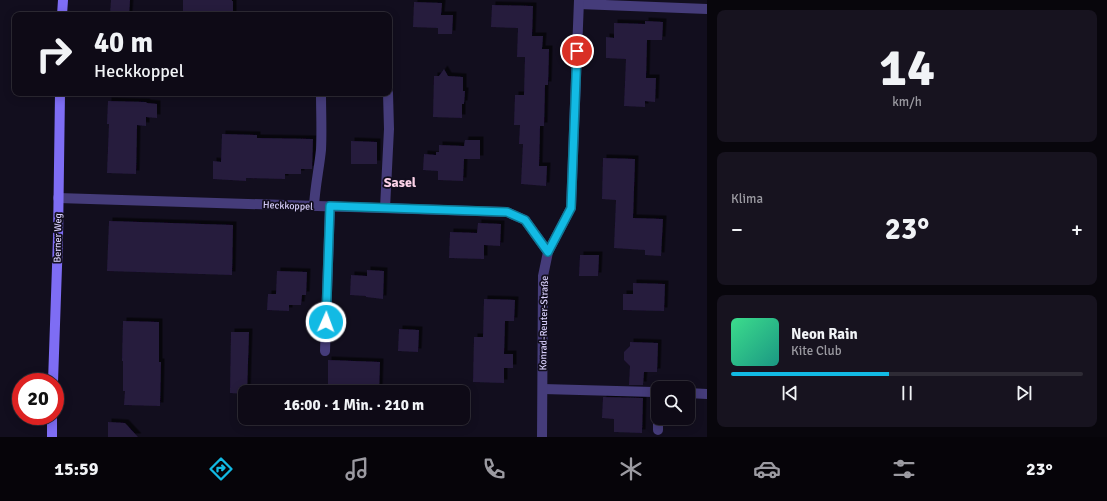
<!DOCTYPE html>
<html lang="de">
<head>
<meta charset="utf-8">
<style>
	:root { --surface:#0e0a16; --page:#17131f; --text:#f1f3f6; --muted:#9b9aa1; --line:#2e2b35; --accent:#12bae4 }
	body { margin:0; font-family:Signika,sans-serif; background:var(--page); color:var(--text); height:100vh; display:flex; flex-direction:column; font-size:15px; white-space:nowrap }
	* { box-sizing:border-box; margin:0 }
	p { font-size:13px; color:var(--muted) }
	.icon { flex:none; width:22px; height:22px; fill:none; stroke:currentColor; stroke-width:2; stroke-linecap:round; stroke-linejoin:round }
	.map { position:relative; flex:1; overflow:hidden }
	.side { display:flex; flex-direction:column; gap:10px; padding:10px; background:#08060c; width:400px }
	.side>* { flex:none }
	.banner { position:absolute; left:12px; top:12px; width:380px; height:84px; border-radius:8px; box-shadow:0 2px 10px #0003,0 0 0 1px var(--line); background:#0e0a16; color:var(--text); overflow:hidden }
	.controls { position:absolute; left:651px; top:381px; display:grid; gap:8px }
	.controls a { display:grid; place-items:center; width:44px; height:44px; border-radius:8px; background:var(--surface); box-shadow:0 2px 10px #0003,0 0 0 1px var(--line); font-size:20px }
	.speed { position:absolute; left:12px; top:373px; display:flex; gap:8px; font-size:20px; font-weight:700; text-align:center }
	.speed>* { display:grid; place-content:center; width:52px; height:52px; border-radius:50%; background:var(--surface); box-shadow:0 2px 10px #0003,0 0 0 1px var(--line); line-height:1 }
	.speed .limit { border:6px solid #d22; background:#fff; color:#111 }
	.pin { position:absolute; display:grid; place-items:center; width:34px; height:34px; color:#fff; margin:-17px; border:2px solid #fff; border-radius:50%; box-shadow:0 1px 4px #0007 }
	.me { position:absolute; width:44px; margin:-22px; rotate:2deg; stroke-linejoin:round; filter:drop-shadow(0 0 3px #0008) }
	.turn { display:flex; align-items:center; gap:14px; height:84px; padding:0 16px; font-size:18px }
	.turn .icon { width:52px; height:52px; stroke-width:2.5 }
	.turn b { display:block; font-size:28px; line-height:34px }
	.big { font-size:30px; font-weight:700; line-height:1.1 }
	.side .widget { flex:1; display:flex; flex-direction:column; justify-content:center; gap:6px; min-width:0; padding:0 14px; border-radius:8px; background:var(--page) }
	.side .dial { align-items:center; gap:0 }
	.dial b { font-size:52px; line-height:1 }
	.song { display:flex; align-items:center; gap:12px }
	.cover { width:48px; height:48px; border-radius:6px; background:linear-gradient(135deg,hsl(150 70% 55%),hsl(170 70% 35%)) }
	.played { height:4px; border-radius:2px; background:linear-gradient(90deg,var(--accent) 45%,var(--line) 45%) }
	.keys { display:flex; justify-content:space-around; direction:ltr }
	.heat { display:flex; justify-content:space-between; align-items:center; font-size:22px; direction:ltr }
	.trip { position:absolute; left:238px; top:385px; width:232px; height:40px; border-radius:8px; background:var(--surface); box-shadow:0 2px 10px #0003,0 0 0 1px var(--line); font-weight:700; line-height:40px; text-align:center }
	.tab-bar { display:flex; height:64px; justify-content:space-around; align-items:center; background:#060409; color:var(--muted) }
	.tab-bar .icon { width:28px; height:28px }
	.tab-bar .current { color:var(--accent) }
	.tab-bar b { font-size:18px; color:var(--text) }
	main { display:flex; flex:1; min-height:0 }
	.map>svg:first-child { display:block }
	.building { fill:#261b3e; filter:url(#shadow) }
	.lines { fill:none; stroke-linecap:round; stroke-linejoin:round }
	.lane { stroke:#453c7a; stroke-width:10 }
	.street { stroke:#453c7a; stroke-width:10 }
	.secondary { stroke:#7e6df4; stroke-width:10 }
	.route-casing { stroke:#0c7994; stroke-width:10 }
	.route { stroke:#12bae4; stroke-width:7 }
	.labels { text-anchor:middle; stroke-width:3.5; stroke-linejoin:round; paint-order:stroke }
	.street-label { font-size:10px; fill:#d8cffb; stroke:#120e1e }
	.district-label { font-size:14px; font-weight:bold; fill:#fbd1e7; stroke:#120e1e }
</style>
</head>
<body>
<main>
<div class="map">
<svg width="707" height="437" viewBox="0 0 707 437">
	<defs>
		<filter id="shadow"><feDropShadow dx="3.5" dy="-3.5" stdDeviation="0" flood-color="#0009"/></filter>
	</defs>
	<rect width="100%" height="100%" fill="#120e1e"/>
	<path class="building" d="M111,0H130L129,15H110Z
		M183,0H232V1H233V15H183Z
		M414,2L442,3L441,15H453L452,34H438V28L413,27Z
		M492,5L533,6L532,36H543L542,49H549L548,85H545L544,126H540L539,166H547L546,186L521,184L523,144H519L520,125H514L515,95H524L525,57H517L518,28L491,27Z
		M645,21L663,22L662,40H647L646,78H656L655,102L645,101V107L624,106L626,59L606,58V37L614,38V23L645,24Z
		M444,69L448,76L463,77V91H465L464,104H462V118L433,117L434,76H439Z
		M108,101L146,102L147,103L157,104V118L146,117V126L137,125L136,174L107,173L109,124H107Z
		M222,134L257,135V138L313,139L312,169H301V174H285V179L246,178V181L213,179V161L221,162Z
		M465,140H480V159H464L463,181L438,180V171L423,170L424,154L436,155V152H439V145L464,146Z
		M351,141L377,142V164H351Z
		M603,158L635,159L633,218L663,219L661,256L645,255V250L614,248L616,200L602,199Z
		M109,221L233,225L232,275L107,271Z
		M478,223L501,224L500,246L484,245V259L449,258L450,232L477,233Z
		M580,255H599L598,276H579Z
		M367,270L384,271L383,299L366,297V296L350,295L351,275L367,276Z
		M277,271L307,272L306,295H302L301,305H289V311L267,310L268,294H276Z
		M633,283L665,284L664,311L623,310V294H633Z
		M484,299L515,300L514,321H505L504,354H513V368H504V383L473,382L474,337H483Z
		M123,321L159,322V362H161L160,406L124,405L125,391H123V361H122Z
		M399,329L419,330L418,352L398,351Z
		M231,332H249L247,392H245V394L230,393Z
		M630,342L658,343L657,372H644L643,385H629L630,366L624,360V352L630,346Z
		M328,360L380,362L379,392L328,391Z
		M603,397L643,398L642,433L614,432V419L602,418Z
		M108,422L125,423L138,437H108Z"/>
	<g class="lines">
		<path class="lane" d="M579,4L707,9
			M314,206C315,187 319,169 321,150C322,131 321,112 321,93
			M385,208L389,129L388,93
			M325,351L330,206
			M543,389L653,392L657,393L658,395
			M688,393L707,394
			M658,430V418"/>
		<path class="street" d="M58,198L507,212L525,220L548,252
			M542,437L543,276L548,252L571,208L579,0"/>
		<path class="secondary" d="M62,15L63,0
			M53,382L58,238L60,93
			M52,437V416"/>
	</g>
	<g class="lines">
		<defs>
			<path id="route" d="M326,322L330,206L507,212L525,220L548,252L571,208L577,51"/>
		</defs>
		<use href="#route" class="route-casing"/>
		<use href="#route" class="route"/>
	</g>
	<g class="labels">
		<g class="street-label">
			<text transform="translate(288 205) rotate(2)" y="4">Heckkoppel</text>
			<text transform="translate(57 238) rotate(-89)" y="4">Berner Weg</text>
			<text transform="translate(543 323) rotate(-89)" y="4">Konrad-Reuter-Straße</text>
		</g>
		<g class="district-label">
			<text x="400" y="187">Sasel</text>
		</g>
	</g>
</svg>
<div class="controls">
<a><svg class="icon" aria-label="search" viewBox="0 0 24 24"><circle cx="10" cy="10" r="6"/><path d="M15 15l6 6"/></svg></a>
</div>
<div class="speed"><div class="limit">20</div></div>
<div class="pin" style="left:577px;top:51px;background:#d93025"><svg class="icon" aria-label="arrive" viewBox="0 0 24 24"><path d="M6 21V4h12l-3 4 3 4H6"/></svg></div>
<svg class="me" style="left:326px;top:322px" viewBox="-20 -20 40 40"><circle r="17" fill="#12bae4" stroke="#fff" stroke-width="3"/><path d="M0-11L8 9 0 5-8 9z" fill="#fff"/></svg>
<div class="trip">16:00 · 1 Min. · 210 m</div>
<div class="banner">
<div class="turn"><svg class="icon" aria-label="right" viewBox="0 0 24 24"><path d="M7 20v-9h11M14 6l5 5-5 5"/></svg><div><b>40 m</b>Heckkoppel</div></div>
</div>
</div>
<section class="side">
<div class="widget dial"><b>14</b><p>km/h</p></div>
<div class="widget"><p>Klima</p>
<div class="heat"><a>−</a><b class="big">23°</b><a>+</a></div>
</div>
<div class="widget">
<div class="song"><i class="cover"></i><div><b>Neon Rain</b><p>Kite Club</p></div></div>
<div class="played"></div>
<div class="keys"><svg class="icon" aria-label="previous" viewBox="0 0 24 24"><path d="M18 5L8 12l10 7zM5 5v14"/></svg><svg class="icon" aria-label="pause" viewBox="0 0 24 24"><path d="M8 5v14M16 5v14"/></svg><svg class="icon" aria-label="next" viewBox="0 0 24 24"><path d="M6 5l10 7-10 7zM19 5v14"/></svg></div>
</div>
</section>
</main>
<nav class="tab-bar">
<b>15:59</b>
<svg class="icon current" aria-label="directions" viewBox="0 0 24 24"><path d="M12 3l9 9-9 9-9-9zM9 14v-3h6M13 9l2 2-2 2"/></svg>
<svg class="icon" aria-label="music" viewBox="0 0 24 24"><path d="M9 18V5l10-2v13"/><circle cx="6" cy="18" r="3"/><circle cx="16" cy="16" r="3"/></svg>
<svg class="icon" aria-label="phone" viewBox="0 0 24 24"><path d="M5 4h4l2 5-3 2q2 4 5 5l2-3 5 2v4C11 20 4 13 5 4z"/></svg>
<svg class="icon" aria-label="climate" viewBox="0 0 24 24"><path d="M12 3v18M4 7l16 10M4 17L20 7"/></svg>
<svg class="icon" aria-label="car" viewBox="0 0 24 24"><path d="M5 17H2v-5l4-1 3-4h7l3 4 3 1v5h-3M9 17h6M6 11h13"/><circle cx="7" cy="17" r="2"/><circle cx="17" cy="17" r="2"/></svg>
<svg class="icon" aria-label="filters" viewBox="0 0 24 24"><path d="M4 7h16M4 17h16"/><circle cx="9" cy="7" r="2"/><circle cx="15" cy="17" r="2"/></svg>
<b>23°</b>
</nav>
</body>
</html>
